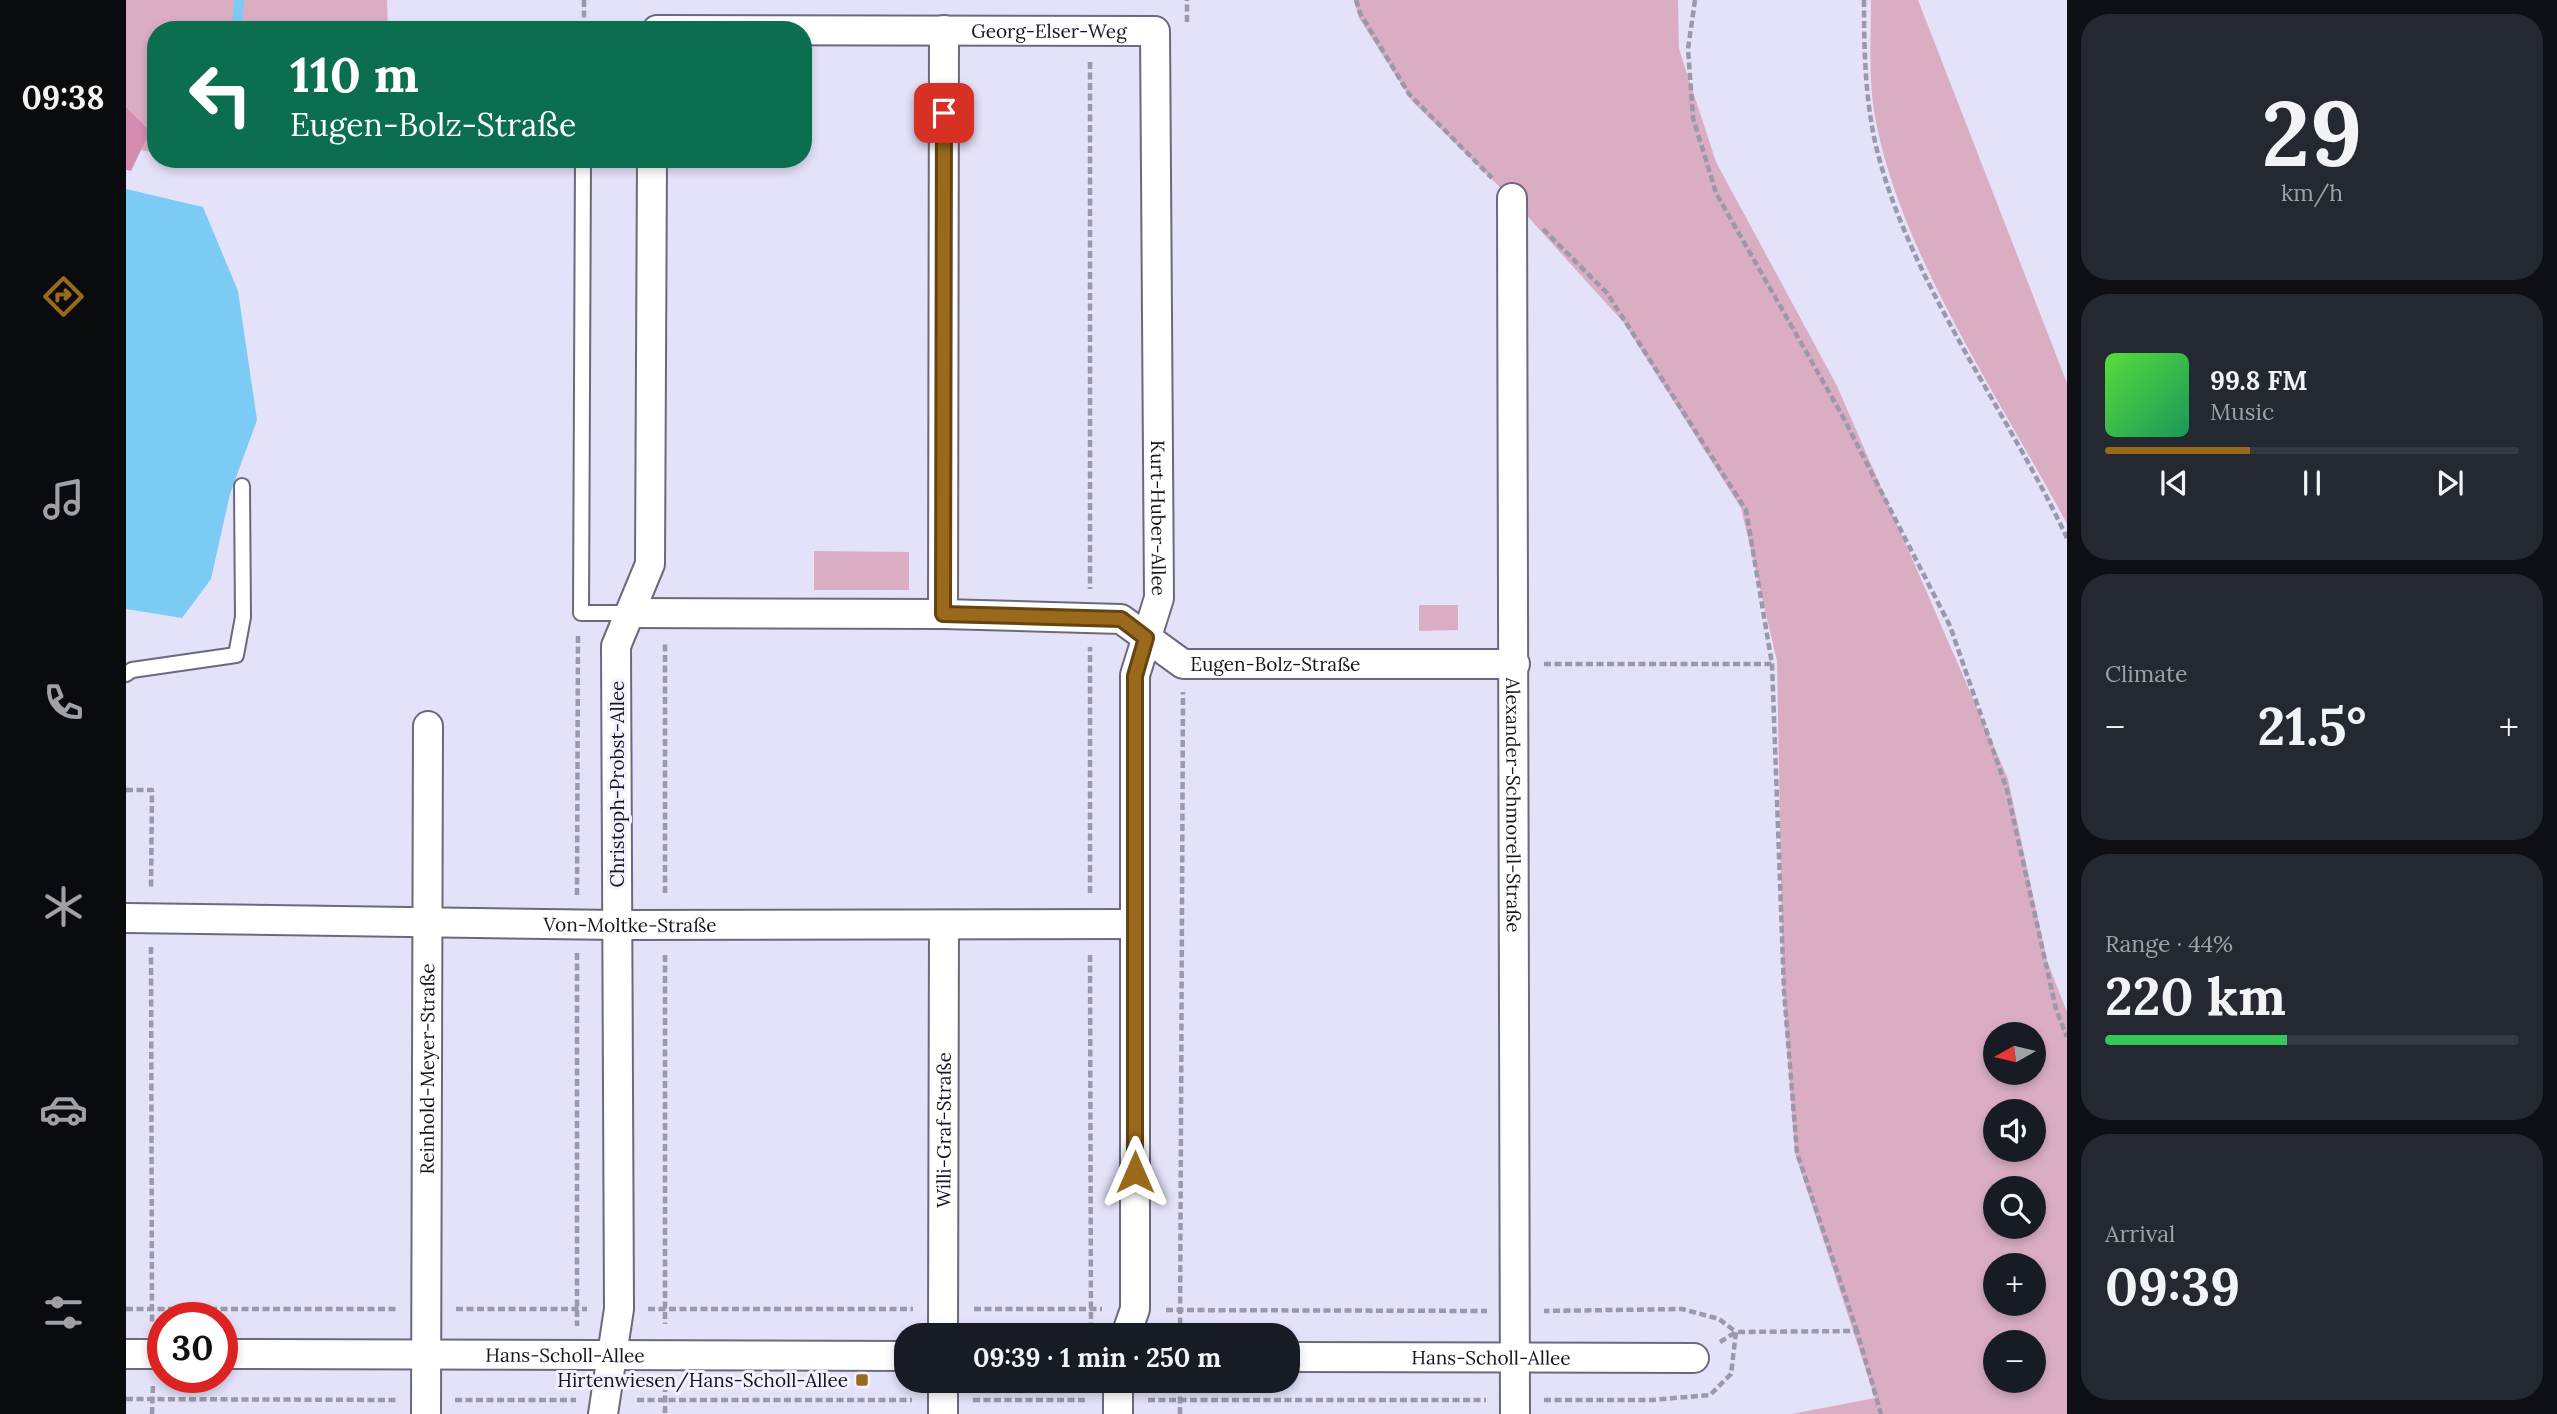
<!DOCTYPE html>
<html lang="en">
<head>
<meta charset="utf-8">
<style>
	:root { --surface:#171b24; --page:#242831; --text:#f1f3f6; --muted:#9ea1a6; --line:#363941; --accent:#9a691c }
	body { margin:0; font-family:Lora,serif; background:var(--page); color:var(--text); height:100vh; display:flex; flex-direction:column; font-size:26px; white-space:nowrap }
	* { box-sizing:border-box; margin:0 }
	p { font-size:23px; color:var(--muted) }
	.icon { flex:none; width:38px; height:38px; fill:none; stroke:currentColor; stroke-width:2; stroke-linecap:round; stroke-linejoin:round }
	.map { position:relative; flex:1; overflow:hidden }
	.sheet { display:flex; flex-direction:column; gap:14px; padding:14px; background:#0d0f14; width:490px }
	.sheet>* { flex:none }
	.hud { position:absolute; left:21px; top:21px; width:665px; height:147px; border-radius:28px; box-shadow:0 4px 10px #0003; background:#0b6e4f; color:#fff; overflow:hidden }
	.needle { width:46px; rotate:262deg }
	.tools { position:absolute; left:1857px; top:1022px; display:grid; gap:14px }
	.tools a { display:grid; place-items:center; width:63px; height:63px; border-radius:50%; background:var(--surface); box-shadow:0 4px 10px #0003; font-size:35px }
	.speed { position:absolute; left:21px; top:1302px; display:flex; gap:14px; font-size:35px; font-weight:700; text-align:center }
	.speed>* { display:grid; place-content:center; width:91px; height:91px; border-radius:50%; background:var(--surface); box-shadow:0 4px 10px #0003; line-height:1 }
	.speed .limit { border:10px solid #d22; background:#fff; color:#111 }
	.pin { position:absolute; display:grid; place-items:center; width:60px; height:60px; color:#fff; margin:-30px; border-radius:14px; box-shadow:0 4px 10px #0006 }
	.me { position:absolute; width:77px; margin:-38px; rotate:0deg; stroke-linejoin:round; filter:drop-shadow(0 0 5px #0008) }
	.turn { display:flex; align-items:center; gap:24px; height:147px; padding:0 28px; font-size:32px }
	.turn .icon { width:91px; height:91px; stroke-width:2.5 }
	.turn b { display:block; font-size:49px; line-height:60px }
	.big { font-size:52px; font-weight:800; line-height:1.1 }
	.sheet .card { flex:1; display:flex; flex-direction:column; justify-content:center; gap:10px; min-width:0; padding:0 24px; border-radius:28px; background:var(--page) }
	.sheet .dial { align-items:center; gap:0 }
	.dial b { font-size:91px; line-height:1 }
	.song { display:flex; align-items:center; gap:21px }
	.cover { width:84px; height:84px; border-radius:10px; background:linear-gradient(135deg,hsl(110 70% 55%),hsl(150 70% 35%)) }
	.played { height:7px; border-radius:4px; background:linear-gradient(90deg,var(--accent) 35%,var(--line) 35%) }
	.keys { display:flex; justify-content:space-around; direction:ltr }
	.heat { display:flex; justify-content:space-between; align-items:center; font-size:38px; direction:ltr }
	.charge { height:10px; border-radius:5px; background:linear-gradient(90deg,#34c759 44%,var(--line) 0) }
	.trip { position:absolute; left:768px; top:1323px; width:406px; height:70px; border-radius:28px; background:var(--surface); box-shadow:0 4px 10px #0003; font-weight:800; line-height:70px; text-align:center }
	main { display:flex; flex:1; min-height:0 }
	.tab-bar { display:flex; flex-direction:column; width:126px; justify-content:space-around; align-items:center; background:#090b0e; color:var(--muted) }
	.tab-bar .icon { width:49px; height:49px }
	.tab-bar .selected { color:var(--accent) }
	.tab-bar b { font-size:32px; color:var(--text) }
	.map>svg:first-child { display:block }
	.green { fill:#daadc3; fill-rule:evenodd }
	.forest { fill:#d48db1 }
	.water { fill:#7ccbf5 }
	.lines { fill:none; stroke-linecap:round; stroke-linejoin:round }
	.stream { stroke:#7ccbf5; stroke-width:10 }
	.service-casing { stroke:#6b697d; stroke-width:18 }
	.minor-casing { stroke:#6b697d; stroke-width:32 }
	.path { stroke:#9a98aa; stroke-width:4.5; stroke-dasharray:7 3.5; stroke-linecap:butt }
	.service { stroke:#fff; stroke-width:14 }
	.minor { stroke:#fff; stroke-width:28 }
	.route-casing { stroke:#644412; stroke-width:18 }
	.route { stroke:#9a691c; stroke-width:12 }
	.poi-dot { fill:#9a691c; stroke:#f2f1ff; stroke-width:2.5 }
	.labels { text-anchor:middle; stroke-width:6; stroke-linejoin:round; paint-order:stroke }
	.street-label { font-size:19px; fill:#16151d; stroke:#f2f1ff }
	.poi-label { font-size:19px; fill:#16151d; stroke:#f2f1ff; text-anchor:end }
</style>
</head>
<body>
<main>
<nav class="tab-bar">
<b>09:38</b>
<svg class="icon selected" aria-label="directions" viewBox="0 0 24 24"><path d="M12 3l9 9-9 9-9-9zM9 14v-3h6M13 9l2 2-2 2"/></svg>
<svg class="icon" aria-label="music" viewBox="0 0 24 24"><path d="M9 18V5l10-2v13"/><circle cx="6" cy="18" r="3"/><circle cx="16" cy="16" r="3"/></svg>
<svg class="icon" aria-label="phone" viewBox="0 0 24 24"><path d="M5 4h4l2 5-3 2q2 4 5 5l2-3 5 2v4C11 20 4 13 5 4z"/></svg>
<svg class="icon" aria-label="climate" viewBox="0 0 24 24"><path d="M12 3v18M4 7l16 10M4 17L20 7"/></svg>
<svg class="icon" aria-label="car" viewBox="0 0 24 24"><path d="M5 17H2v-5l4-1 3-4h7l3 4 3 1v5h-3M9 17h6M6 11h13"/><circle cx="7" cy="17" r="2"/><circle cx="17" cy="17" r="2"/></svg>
<svg class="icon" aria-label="filters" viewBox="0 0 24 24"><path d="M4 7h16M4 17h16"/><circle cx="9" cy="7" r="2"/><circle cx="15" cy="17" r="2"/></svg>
</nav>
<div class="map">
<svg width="1941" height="1414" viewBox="0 0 1941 1414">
	<rect width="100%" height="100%" fill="#e4e2f9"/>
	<path class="green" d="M0,0H261L262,30H30V153L0,147Z
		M1228,0H1552L1553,49L1590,162L1711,386L1882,779L1921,961L1941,1012V1414H1666L1749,1398L1669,1153L1657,990L1651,661L1615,508L1498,323L1384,197L1286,101L1233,18ZM1869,1034H1908V1073H1869ZM1869,1111H1908V1150H1869ZM1869,1188H1908V1227H1869ZM1869,1265H1908V1304H1869ZM1869,1342H1908V1381H1869Z
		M1745,0H1792L1941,383V524C1876,401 1777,259 1750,122C1742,83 1745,40 1745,0Z
		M62,159H112L108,168Z
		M688,551L783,552V590H688Z
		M1293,605H1332V630L1293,631Z"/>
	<path class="forest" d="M0,107L24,131L5,171L0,170Z"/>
	<path class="water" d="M0,189L77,207L112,291L131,420L104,494L85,579L56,618L0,609Z"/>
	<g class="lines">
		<path class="stream" d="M111,30L113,0"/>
		<defs>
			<path id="service" d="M457,159L455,613H506
				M0,674L6,670L110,655L117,617L116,486"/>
			<g id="minor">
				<path id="s1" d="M531,30L1029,31L1033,598L1009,675V1309L1000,1335"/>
				<path id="s2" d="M1386,198L1389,1414"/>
				<path id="s3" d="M506,613L817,614L995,619L1057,664H1389"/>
				<path d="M817,614L818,30"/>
				<path id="s4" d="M0,918L492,925L1009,924"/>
				<path id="s5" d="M817,1335L818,925"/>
				<path d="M0,1354H37"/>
				<path id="s6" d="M96,1354L780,1356"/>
				<path id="s7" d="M1162,1357L1568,1358"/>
				<path id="s8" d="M300,1414L302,726"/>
				<path d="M477,1414L493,1309L490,646L524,564L526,159"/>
				<path d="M817,1414V1381"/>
				<path d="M992,1414V1381"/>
			</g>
		</defs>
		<use href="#service" class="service-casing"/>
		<use href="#minor" class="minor-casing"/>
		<path class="path" d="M458,0V30
			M1230,0L1234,13L1283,94L1366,178
			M1569,0L1562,49L1567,118L1590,193L1716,415L1824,626L1881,790L1930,1009L1941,1037
			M1738,0C1738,53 1739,106 1753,158C1789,290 1883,414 1941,538
			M1061,22V0
			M964,62V589
			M1417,229L1481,293L1620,510L1646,664L1658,991L1671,1153L1731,1331
			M1418,664H1646
			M0,790H26L25,889
			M539,893V643
			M964,893V647
			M451,895L452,634
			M25,947L26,1323
			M451,953V1326
			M539,955V1324
			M964,955L965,1335
			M0,1309H272
			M330,1309H461
			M522,1309H787
			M848,1309H976
			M1040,1310L1361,1311
			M1054,1335L1057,692
			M1594,1342L1610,1332L1731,1331L1755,1414
			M539,1385V1414
			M0,1399L271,1400
			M329,1400H450
			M511,1400H786
			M847,1400H961
			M1022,1400H1360
			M1418,1400H1526L1584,1395L1605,1374L1610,1332L1593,1319L1556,1309L1418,1311
			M26,1414L27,1384
			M1054,1414V1381"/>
		<use href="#service" class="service"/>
		<use href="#minor" class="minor"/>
	</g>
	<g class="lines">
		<defs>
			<path id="route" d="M818,113L817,614L995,619L1020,638L1009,676V1172"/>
		</defs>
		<use href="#route" class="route-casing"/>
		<use href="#route" class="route"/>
	</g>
	<rect class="poi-dot" x="729" y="1373" width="14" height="14" rx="3.5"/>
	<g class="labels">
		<g class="street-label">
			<text dy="7" stroke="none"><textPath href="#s1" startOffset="392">Georg-Elser-Weg</textPath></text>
			<text dy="7" stroke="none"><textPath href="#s1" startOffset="985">Kurt-Huber-Allee</textPath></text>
			<text dy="7" stroke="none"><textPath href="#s3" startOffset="658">Eugen-Bolz-Straße</textPath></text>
			<text transform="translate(491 784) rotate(-90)" y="7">Christoph-Probst-Allee</text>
			<text dy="7" stroke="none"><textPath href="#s2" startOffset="607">Alexander-Schmorell-Straße</textPath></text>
			<text dy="7" stroke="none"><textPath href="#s4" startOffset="504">Von-Moltke-Straße</textPath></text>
			<text dy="7" stroke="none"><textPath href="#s8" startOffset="345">Reinhold-Meyer-Straße</textPath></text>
			<text dy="7" stroke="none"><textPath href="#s5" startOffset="205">Willi-Graf-Straße</textPath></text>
			<text dy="7" stroke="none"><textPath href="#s6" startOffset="343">Hans-Scholl-Allee</textPath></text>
			<text dy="7" stroke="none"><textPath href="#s7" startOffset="203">Hans-Scholl-Allee</textPath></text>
		</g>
		<g class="poi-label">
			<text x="722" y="1387">Hirtenwiesen/Hans-Scholl-Allee</text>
		</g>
	</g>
</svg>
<div class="tools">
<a><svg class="needle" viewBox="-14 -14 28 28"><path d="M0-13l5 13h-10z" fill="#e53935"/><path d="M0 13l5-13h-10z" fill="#9ea1a6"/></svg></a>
<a><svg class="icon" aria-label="sound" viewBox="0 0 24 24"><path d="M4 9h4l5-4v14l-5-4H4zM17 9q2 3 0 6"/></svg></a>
<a><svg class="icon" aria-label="search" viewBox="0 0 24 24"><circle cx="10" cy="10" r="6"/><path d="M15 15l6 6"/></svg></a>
<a>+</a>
<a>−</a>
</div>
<div class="speed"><div class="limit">30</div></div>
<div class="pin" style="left:818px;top:113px;background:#d93025"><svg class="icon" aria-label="arrive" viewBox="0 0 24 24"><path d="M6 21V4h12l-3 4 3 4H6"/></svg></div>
<svg class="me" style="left:1009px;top:1172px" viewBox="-20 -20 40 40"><path d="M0-17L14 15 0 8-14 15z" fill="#9a691c" stroke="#fff" stroke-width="4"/></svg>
<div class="trip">09:39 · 1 min · 250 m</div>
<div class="hud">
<div class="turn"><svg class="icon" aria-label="left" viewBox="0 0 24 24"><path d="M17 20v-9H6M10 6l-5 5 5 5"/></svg><div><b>110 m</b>Eugen-Bolz-Straße</div></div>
</div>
</div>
<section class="sheet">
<div class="card dial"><b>29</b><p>km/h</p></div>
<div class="card">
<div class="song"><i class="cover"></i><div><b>99.8 FM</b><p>Music</p></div></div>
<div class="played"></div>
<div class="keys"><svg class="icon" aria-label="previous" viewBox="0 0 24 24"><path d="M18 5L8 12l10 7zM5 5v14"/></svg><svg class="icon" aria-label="pause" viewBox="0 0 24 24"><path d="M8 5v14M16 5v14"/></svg><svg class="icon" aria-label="next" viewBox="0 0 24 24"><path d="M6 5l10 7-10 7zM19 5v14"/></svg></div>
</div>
<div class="card"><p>Climate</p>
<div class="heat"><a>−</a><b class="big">21.5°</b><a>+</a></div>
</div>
<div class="card"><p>Range · 44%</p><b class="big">220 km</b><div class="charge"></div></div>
<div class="card"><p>Arrival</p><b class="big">09:39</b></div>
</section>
</main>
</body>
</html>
